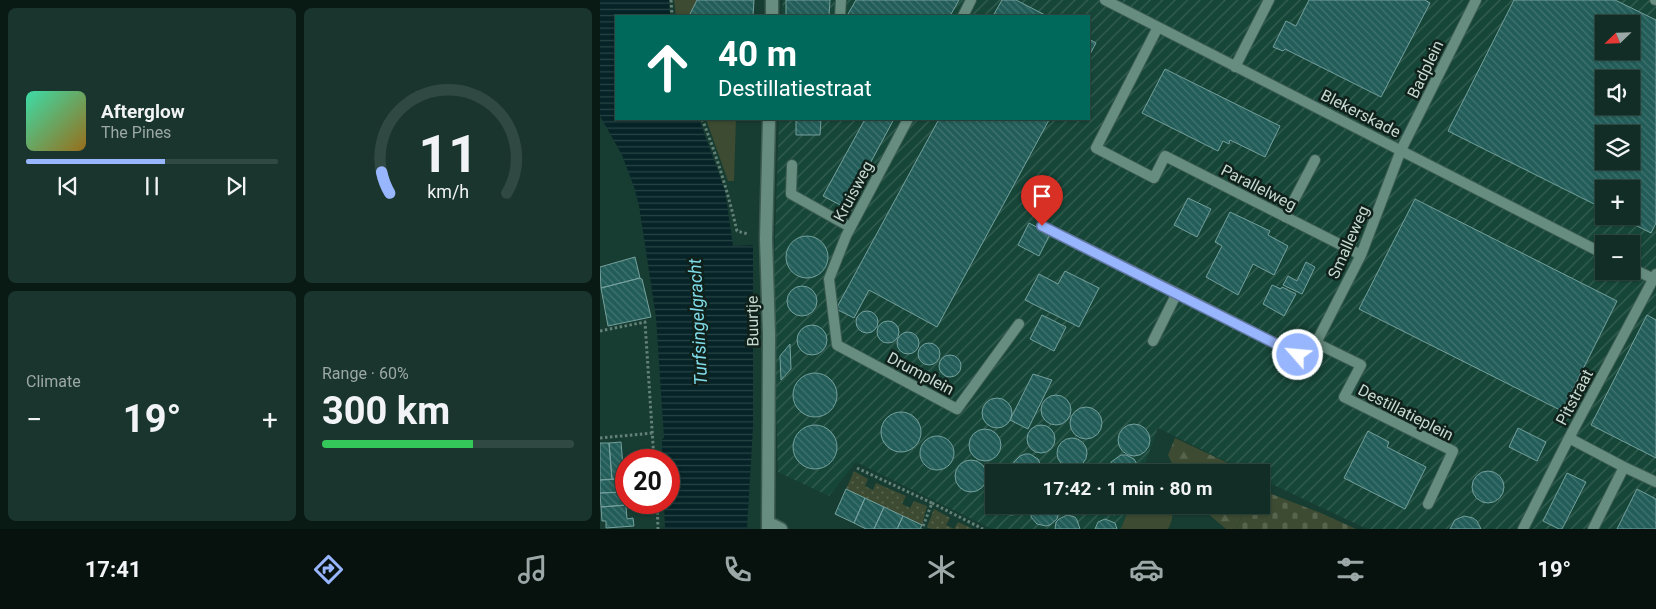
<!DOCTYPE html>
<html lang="en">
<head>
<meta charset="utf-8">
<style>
	:root { --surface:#112d25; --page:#1a352d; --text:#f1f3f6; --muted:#9ca8a7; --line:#304942; --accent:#97b6fd }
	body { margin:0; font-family:Roboto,sans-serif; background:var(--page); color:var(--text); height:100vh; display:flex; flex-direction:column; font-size:19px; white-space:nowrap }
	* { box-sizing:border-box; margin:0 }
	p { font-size:16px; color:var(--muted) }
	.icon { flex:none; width:28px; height:28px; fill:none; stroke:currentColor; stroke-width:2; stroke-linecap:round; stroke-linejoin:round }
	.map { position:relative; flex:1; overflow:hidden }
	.details { display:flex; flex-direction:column; gap:8px; padding:8px; background:#091914; width:600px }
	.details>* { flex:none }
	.guide { position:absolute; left:15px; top:15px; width:475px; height:105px; border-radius:0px; box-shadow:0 1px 4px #0004,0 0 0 1px var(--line); background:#00695c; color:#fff; overflow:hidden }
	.needle { width:32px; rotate:247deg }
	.fabs { position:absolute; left:995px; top:15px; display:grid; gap:10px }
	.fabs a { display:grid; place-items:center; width:45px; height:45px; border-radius:0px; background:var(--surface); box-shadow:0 1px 4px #0004,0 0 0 1px var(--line); font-size:25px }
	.speed { position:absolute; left:15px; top:449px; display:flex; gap:10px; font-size:25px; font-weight:700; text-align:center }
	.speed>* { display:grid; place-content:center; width:65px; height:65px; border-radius:50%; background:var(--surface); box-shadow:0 1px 4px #0004,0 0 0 1px var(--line); line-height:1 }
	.speed .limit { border:8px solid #d22; background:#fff; color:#111 }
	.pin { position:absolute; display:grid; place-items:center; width:42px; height:42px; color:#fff; margin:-51px -21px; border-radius:50% 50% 50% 0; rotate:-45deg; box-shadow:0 0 5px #0007 }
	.pin .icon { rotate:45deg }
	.me { position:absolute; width:55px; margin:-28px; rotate:297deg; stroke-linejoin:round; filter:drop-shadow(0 0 4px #0008) }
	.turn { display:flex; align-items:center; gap:18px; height:105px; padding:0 20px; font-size:22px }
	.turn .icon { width:65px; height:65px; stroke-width:2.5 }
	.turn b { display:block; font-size:35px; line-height:42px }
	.big { font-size:38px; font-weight:700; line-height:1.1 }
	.details .tile { flex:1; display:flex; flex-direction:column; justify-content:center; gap:8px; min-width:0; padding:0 18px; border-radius:8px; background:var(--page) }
	.details .dial { align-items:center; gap:0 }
	.dial svg { height:130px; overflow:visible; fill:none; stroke:var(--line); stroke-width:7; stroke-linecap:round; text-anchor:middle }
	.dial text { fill:var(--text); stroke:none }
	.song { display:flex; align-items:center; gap:15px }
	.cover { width:60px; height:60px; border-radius:8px; background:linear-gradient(135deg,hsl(160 70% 55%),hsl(40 70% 35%)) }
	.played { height:5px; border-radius:2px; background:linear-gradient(90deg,var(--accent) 55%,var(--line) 55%) }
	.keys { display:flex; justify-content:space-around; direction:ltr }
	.heat { display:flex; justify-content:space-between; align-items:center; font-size:28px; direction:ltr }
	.charge { height:8px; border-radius:4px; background:linear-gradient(90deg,#34c759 60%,var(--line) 0) }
	.details .tiles { flex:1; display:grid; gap:8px; grid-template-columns:repeat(2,1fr) }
	.trip { position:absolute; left:385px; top:464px; width:285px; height:50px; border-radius:0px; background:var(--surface); box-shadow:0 1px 4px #0004,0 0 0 1px var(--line); font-weight:700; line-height:50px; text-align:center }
	.tab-bar { display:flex; height:80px; justify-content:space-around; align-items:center; background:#07120f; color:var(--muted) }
	.tab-bar .icon { width:35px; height:35px }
	.tab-bar .current { color:var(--accent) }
	.tab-bar b { font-size:22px; color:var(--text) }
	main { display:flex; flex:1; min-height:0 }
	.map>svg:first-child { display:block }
	.industrial { fill:url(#industrial-furrows); fill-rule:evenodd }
	.grass { fill:#3c4b31 }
	.forest { fill:url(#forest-firs) }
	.cemetery { fill:url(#cemetery-stones) }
	.park { fill:url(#park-dots) }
	.water { fill:url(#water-rules) }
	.building { fill:url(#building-back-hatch); stroke:#75a09d; fill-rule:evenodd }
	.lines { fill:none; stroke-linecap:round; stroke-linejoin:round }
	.lane-casing { stroke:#3b5a50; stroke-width:12 }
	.street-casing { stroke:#3b5a50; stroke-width:15 }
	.path { stroke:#648178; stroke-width:3; stroke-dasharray:2.5 2.5; stroke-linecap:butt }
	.lane { stroke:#668d7f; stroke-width:10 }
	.street { stroke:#668d7f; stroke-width:12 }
	.route-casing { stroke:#6276a4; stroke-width:12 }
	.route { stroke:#97b6fd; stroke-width:9 }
	.labels { text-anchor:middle; stroke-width:5; stroke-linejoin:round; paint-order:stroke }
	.street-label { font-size:16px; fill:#c6dad2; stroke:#10201a }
	.water-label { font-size:18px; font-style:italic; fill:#7fdbe9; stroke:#10201a }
</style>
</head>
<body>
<main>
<section class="details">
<div class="tiles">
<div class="tile">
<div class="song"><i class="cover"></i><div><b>Afterglow</b><p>The Pines</p></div></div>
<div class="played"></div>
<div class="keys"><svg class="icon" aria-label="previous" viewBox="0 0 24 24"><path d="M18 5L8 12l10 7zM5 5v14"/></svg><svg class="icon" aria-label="pause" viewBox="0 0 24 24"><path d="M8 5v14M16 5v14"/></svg><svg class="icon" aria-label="next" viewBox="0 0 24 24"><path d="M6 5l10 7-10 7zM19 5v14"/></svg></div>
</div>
<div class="tile dial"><svg viewBox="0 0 100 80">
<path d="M14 69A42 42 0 1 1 86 69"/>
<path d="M14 69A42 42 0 0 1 9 56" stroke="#97b6fd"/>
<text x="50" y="56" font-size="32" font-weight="700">11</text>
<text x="50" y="72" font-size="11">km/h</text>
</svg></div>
<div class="tile"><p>Climate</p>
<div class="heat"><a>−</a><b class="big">19°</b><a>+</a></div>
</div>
<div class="tile"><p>Range · 60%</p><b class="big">300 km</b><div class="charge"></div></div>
</div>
</section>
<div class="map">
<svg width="1056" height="529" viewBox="0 0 1056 529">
	<defs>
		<pattern id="industrial-furrows" width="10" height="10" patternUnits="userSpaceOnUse" patternTransform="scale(1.25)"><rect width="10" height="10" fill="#164638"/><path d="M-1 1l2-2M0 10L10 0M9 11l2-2" fill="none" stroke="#366054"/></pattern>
		<pattern id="forest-firs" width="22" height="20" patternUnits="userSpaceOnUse" patternTransform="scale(1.25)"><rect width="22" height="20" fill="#3c4b31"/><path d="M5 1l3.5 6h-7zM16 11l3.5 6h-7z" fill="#57644e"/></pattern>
		<pattern id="cemetery-stones" width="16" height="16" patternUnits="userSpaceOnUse" patternTransform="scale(1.25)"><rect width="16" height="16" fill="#3c4b31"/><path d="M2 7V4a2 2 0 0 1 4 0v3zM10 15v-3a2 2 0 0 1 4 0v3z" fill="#57644e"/></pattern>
		<pattern id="park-dots" width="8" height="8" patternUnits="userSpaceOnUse" patternTransform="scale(1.25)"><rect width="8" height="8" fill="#3c4b31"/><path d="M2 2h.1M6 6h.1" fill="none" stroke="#57644e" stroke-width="1.8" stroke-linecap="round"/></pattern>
		<pattern id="water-rules" width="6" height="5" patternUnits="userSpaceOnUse" patternTransform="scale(1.25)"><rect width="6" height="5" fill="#062428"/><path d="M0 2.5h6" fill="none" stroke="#294346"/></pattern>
		<pattern id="building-back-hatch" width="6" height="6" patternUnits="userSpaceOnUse" patternTransform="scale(1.25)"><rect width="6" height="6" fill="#235d59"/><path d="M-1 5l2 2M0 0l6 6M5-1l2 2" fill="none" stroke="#417470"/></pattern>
	</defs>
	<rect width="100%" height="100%" fill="#173c31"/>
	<path class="industrial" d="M183,0H1056V529H767L661,479V472H648L558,428L542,472H394V505H530L521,529H392L256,462L229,496L178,472L173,301L179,119H489V16H182ZM1004,24H1031V51H1004ZM1004,79H1031V106H1004ZM1004,134H1031V161H1004ZM1004,189H1031V216H1004ZM1004,244H1031V271H1004Z"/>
	<path class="grass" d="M74,0H97L89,16H76Z
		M106,119H136L134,181H128Z
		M530,505H572C573,514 573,521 568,529H521Z"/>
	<path class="forest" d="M575,438L647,472H576L568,455Z
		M598,505H647L636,529H626Z"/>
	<path class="cemetery" d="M661,490L721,513L756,529H636L647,505H661Z"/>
	<path class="park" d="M254,471L268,479L265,486L273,490L276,483L306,496L302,504L310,508L314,501L327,506L322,525L246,489Z
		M334,509L350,518L346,525L354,529L358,522L373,529H331L327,527Z"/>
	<path class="water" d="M0,0H69L70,16H16V119H99L125,190L133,246L153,245V428L147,529H65L64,503L69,502V460H62V439L64,438L56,317L39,206L34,187L22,155L0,116Z"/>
	<path class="building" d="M97,0H154L153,16H89Z
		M186,0H230L229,16H186Z
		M256,0H359L350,16H253L248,14Z
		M402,0H416L447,16H393Z
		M709,0H825L830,3L781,97L685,49L683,51L673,47L686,21L696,26Z
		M914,0H1015L1056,20V223L1051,233L1017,216H1031V189H1004V209L848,131ZM1004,24H1031V51H1004ZM1004,79H1031V106H1004ZM1004,134H1031V161H1004Z
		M489,39L496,43L489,56Z
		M565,69L680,126L665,157L630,140L629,144L623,141L618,151L542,113Z
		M196,119H221L220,135H196Z
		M259,119H294L246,208L223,196L264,121Z
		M339,119L449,120L337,327L269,290L254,318L236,309Z
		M588,198L611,209L597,237L574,225Z
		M815,199L1017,301L962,411L759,309Z
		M630,212L670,231L668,235L688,246L674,275L653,264L638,295L606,277L622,246L615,242Z
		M429,223L450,234L439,256L418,245Z
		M186 257a21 21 0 1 1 42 0a21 21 0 1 1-42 0Z
		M35,257L40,278L1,288L0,267Z
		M706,262L715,267L702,294L683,285L688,276L697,281Z
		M465,271L499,288L479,327L425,300L439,274L458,284Z
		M40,278L41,279H42L51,317L8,326L1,288Z
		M672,285L681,289L682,287L696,294L684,316L663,304Z
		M187 301a15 15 0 1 1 30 0a15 15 0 1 1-30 0Z
		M256 322a11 11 0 1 1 22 0a11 11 0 1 1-22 0Z
		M442,315L466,327L454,351L430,339Z
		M1047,315L1056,320V458L991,425Z
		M277 332a11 11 0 1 1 22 0a11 11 0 1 1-22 0Z
		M197 340a15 15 0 1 1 30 0a15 15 0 1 1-30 0Z
		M297 343a11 11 0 1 1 22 0a11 11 0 1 1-22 0Z
		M318 354a11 11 0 1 1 22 0a11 11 0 1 1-22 0Z
		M190,344L191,369L181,380L180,356Z
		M339 366a11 11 0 1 1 22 0a11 11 0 1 1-22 0Z
		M193 395a22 22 0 1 1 44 0a22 22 0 1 1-44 0Z
		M433,374L452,380L428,429L410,420Z
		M441 410a15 15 0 1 1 30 0a15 15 0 1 1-30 0Z
		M382 413a15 15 0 1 1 30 0a15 15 0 1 1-30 0Z
		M470 423a16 16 0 1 1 32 0a16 16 0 1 1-32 0Z
		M281 432a20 20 0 1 1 40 0a20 20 0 1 1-40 0Z
		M518 440a16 16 0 1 1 32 0a16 16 0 1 1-32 0Z
		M193 447a22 22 0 1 1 44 0a22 22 0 1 1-44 0Z
		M427 439a14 14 0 1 1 28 0a14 14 0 1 1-28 0Z
		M918,428L946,442L937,461L909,447Z
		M369 445a16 16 0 1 1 32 0a16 16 0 1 1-32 0Z
		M768,431L789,442L787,447L826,467L805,509L744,478Z
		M320 453a17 17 0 1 1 34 0a17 17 0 1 1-34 0Z
		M457 453a15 15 0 1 1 30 0a15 15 0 1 1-30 0Z
		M21,442L24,479H12L9,443Z
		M0,443H9L12,479L0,480Z
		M425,454H430L438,459L442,468L441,472H413L414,462L420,456Z
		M521,455H526L534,459L538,466V472H510L511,462Z
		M355 476a16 16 0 1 1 32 0a16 16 0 1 1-32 0Z
		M457,467L465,468L471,472H447Z
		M872 487a16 16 0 1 1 32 0a16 16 0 1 1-32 0Z
		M967,473L986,482L962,529H959L943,521Z
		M24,479L25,492L0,493V480Z
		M246,489L265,498L254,523L235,514Z
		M1037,489L1056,499V529H1017Z
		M25,492L26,505L1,507L0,493Z
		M265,498L284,507L274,529H266L254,523Z
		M26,505L27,519L33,518L34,526L6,528V521H2L1,507Z
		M398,505H429L420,514L411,515L402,511Z
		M432,505H457L459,511L457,519L450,525L446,526L437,524L431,517Z
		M499,505H527L523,511L514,515L504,511Z
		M284,507L303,516L297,529H274Z
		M467,515L475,517L477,520L480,529H455L456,522L459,519Z
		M303,516L322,525L320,529H297Z
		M864,516L873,518L877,521L881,529H850L855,520Z
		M505,519L515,523L517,529H495L498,522Z"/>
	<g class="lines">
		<defs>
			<path id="lane" d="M505,0L1004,254
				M1055,0H1056
				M240,16L241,0
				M363,16L371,0
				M558,27L496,148L554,178L565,156L761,255
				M635,67L669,0
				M308,119L246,236L229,279L237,345L357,409L419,324
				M192,165L191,194L250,227
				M685,217L715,160
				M442,226L577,293
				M1031,268L1056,280
				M553,341L577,293L698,355L716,343L761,255L801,150L876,0
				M716,343L761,365L744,397L853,451L828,504
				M969,438L1024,467L993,529
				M1024,467L1056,482
				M923,529L969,438L1056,274"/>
			<path id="street" d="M172,16V0
				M169,523L181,529
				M168,529L169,334L166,239L169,119"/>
		</defs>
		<use href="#lane" class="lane-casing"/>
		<use href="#street" class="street-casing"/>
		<path class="path" d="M71,0L72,16
			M102,119C117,156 128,193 137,231L148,234
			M0,331L45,322L54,460
			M0,438L53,433
			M257,468L332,503L322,529
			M57,502L58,529
			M332,503L383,529"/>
		<use href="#lane" class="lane"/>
		<use href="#street" class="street"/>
	</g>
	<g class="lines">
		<defs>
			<path id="route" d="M442,226L698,355"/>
		</defs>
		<use href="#route" class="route-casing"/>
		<use href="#route" class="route"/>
	</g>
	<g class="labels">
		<g class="street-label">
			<text transform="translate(825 69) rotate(-64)" y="6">Badplein</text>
			<text transform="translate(761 113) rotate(27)" y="6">Blekerskade</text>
			<text transform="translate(659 187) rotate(27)" y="6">Parallelweg</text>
			<text transform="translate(253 191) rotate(-62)" y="6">Kruisweg</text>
			<text transform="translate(748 242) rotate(-66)" y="6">Smalleweg</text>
			<text transform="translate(152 321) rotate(-91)" y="6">Buurtje</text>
			<text transform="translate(321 373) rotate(28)" y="6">Drumplein</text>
			<text transform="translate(974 397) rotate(-62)" y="6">Pitstraat</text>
			<text transform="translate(806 412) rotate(27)" y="6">Destillatieplein</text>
		</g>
		<g class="water-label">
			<text transform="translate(98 322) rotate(-93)" y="6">Turfsingelgracht</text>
		</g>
	</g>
</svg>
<div class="fabs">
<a><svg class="needle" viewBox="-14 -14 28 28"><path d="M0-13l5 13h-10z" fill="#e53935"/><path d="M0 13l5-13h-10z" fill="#9ca8a7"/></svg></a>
<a><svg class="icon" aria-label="sound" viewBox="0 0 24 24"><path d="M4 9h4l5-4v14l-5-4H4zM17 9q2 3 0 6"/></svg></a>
<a><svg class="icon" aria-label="layers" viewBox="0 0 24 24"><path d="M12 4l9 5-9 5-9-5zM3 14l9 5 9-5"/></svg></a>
<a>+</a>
<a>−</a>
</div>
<div class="speed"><div class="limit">20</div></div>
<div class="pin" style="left:442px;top:226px;background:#d93025"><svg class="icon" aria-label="arrive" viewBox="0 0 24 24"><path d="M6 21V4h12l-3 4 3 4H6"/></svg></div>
<svg class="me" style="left:698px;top:355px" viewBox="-20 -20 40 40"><circle r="17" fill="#97b6fd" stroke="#fff" stroke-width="3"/><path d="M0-11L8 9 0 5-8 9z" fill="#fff"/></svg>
<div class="trip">17:42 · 1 min · 80 m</div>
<div class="guide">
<div class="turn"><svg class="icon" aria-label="ahead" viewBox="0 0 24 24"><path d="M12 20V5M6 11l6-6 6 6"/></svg><div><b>40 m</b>Destillatiestraat</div></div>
</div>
</div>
</main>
<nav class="tab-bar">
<b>17:41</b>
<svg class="icon current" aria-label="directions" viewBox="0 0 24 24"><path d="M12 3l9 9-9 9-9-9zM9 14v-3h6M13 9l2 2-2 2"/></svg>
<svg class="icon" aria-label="music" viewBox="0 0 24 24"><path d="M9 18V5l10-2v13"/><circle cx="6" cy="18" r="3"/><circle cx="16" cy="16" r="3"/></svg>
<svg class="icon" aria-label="phone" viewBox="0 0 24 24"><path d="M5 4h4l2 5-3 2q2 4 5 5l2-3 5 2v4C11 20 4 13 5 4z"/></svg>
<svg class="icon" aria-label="climate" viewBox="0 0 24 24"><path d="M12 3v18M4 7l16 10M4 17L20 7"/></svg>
<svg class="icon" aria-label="car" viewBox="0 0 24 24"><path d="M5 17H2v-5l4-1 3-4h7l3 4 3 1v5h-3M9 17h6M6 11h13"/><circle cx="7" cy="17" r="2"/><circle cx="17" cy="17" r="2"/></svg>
<svg class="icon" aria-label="filters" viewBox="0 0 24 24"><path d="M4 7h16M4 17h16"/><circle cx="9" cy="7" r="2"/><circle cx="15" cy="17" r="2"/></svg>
<b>19°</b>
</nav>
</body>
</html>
